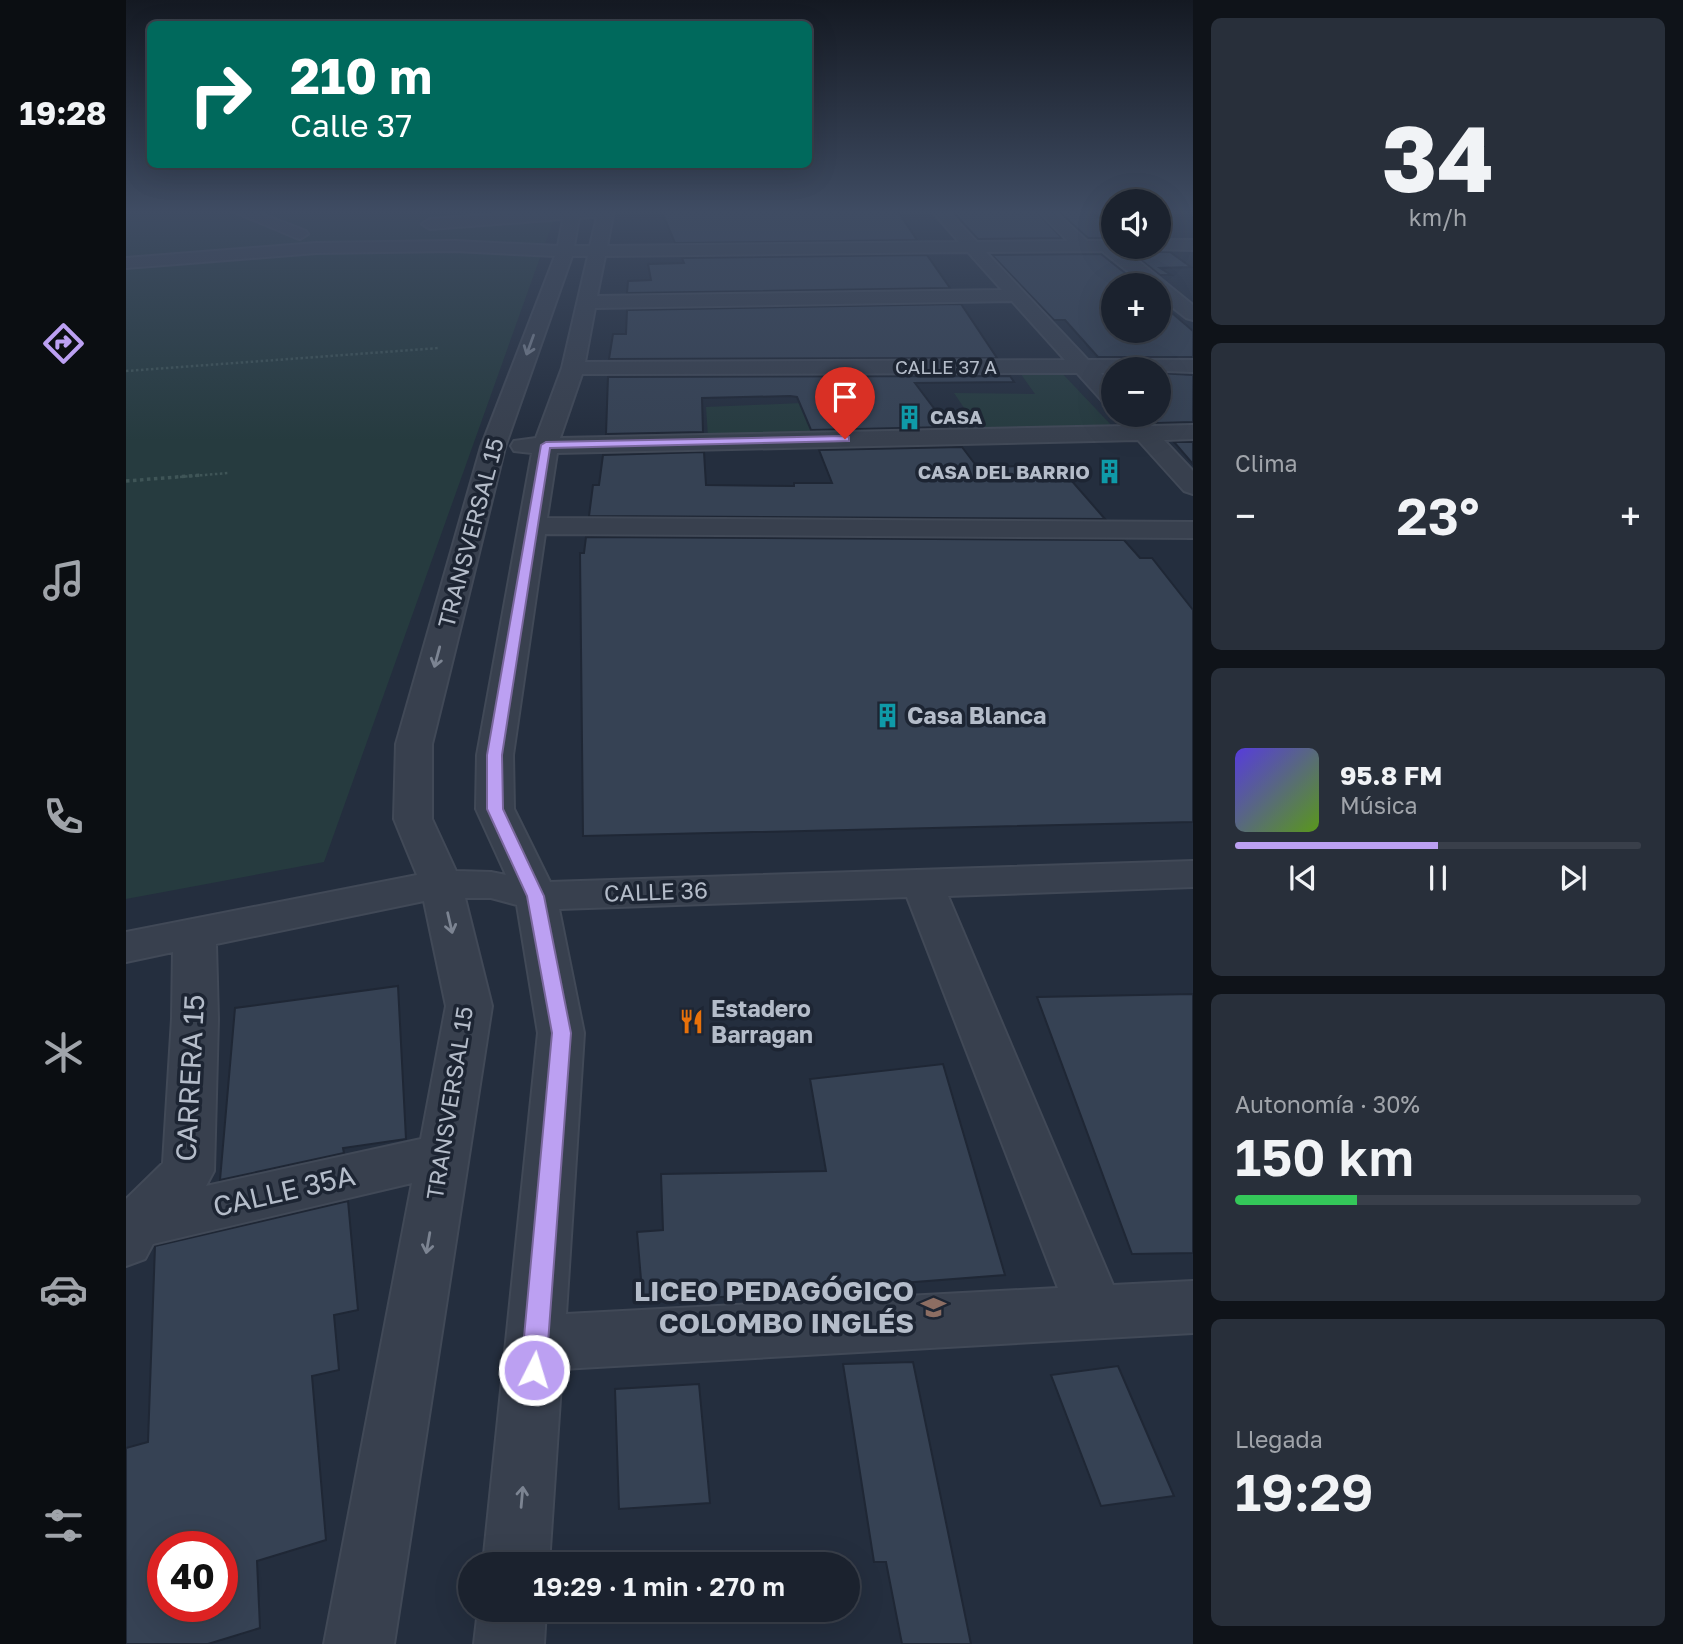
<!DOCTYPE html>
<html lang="es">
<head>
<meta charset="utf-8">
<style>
	:root { --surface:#1b222e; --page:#282f3a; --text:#f1f3f6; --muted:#a0a4aa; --line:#393f4a; --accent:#bca0f2 }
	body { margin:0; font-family:"Golos Text",sans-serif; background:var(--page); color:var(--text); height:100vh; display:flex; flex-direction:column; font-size:26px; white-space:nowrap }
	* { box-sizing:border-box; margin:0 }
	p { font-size:23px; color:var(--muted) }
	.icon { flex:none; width:38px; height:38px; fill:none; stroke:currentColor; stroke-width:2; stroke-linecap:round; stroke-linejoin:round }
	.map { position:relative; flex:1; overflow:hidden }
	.drawer { display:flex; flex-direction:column; gap:18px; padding:18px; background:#0f1319; width:490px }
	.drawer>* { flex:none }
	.hud { position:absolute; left:21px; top:21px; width:665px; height:147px; border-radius:10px; box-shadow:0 7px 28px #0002,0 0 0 2px var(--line); background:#00695c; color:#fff; overflow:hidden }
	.tools { position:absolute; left:975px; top:189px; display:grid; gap:14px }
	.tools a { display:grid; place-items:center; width:70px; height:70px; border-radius:50%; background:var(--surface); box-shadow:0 7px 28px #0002,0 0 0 2px var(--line); font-size:35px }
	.speed { position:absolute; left:21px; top:1531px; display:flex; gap:14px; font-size:35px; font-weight:700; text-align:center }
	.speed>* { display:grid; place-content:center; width:91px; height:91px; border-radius:50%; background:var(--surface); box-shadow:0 7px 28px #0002,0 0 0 2px var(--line); line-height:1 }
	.speed .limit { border:10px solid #d22; background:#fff; color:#111 }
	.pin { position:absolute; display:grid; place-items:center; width:60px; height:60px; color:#fff; margin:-72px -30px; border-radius:50% 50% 50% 0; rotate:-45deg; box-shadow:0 0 7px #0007 }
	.pin .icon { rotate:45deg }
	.me { position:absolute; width:77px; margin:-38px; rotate:5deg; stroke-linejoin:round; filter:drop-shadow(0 0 5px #0008) }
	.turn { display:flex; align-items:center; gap:24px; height:147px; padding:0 28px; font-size:32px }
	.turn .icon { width:91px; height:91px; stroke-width:2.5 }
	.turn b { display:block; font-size:49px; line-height:60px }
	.big { font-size:52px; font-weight:600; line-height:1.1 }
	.drawer .tile { flex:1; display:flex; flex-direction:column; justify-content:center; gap:10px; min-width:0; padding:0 24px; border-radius:10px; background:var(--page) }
	.drawer .dial { align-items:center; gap:0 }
	.dial b { font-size:91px; line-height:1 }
	.song { display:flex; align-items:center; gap:21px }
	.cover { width:84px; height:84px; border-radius:10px; background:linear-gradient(135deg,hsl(250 70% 55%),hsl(90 70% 35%)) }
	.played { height:7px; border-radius:4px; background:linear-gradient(90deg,var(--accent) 50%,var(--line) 50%) }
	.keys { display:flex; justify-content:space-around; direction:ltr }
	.heat { display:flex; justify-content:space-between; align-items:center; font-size:38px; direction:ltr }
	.charge { height:10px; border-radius:5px; background:linear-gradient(90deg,#34c759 30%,var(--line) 0) }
	.trip { position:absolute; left:332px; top:1552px; width:402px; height:70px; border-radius:35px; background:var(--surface); box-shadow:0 7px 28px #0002,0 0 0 2px var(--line); font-weight:600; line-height:70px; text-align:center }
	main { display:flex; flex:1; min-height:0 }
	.menu { display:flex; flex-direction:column; width:126px; justify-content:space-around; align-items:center; background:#0b0e12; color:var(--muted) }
	.menu .icon { width:49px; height:49px }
	.menu .selected { color:var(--accent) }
	.menu b { font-size:32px; color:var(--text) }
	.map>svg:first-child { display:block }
	.green { fill:#263b3f }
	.building { fill:#364254; stroke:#1f2735; stroke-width:2; fill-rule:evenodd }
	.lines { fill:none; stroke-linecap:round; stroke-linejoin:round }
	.minor-casing { stroke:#414957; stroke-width:4 }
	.path-far1 { stroke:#3f5557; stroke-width:2.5; stroke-dasharray:2.5 2.5; stroke-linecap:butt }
	.path { stroke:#3f5557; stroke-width:3.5; stroke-dasharray:3.5 3.5; stroke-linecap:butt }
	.minor { fill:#38404e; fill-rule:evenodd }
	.oneway { stroke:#7c8492 }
	.route { fill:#bca0f2; stroke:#7a689d; stroke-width:2 }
	.labels { text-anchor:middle; stroke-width:7; stroke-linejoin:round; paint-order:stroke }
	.far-street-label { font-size:19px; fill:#b4bcc9; stroke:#1d2533 }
	.far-poi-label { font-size:19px; font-weight:bold; fill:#b4bcc9; stroke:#1d2533; text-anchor:start }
	.street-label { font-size:23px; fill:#b4bcc9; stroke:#1d2533 }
	.poi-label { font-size:23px; font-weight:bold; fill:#b4bcc9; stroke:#1d2533; text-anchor:start }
	.near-street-label { font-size:28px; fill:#b4bcc9; stroke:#1d2533 }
	.near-poi-label { font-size:28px; font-weight:bold; fill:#b4bcc9; stroke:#1d2533; text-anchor:end }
</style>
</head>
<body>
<main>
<nav class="menu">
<b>19:28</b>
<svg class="icon selected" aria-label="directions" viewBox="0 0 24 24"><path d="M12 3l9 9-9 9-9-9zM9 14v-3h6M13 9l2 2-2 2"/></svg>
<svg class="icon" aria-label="music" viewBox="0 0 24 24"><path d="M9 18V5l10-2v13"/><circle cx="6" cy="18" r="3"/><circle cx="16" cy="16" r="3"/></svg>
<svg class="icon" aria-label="phone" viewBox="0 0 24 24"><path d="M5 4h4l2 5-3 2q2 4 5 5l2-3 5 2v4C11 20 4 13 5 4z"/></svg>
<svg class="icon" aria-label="climate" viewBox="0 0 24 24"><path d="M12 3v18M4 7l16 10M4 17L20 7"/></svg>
<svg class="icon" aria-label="car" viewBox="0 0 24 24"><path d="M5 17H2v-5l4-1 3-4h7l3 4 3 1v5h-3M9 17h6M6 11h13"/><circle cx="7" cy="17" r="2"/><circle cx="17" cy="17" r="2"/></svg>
<svg class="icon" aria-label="filters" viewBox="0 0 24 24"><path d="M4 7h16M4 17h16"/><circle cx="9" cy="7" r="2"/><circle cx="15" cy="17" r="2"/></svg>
</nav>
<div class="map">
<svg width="1067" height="1644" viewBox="0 0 1067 1644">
	<rect width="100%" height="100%" fill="#242e3e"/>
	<path class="green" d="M0,210H431L198,862L0,899Z
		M892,370H933L988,428L855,433L828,393L909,394Z
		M723,401L745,436L582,437L580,407Z"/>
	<path class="building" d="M535,210H771L791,240L549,243Z
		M825,210H909L936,238L852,239Z
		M931,210H963L971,217L987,216V238H962Z
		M999,247H1022L1026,252H1044L1065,267L1034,268L1045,275H1034Z
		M975,254L1013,284L987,285V331H1032V301L1067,331V357H972L939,320H928L866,255Z
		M801,255L824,288L501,293L502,281L525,280L522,264L558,263L556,258Z
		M835,304L871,358L483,359L487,334H500L501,310Z
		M1032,373L1067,375V422L1031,423L1023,415H1032Z
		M884,376L888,382L789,383L822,427L685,430L671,397L664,396L576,398L577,432L480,434L482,377Z
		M1048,442H1067V464Z
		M836,447L852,468L931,464L979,519L463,516L467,485H473L477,455L578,452L580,485L668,486V483H706L693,450Z
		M460,537L998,540L1014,558H1026L1067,610V822L457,836L454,553H458Z
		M272,986L280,1139L217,1148L218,1153L94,1180L109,1008Z
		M1067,994V1253L1006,1254L911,997Z
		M817,1064L879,1275L517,1303L511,1232L537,1230L535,1174L700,1171L684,1079Z
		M222,1201L232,1310L208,1315L213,1370L186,1376L200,1540L131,1561L134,1628L82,1644H0V1448L22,1442L29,1246ZM37,1547H96V1606H37Z
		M787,1362L845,1644H776L760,1562H748L717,1364Z
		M992,1366L1048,1496L975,1506L925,1375Z
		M573,1384L584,1503L493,1509L489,1389Z"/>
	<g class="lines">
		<defs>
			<path id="minor" d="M104,210H126L180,231L182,234L174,239L168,237Z
				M428,210H488L481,246L833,242L805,210H821L851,242L942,241L911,210H927L961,241H987V247H995L1067,305V320L1060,318L1032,296V285H1019L976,251L860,252L962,360H1067V372L987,369V373H975L987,386V406L979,404L951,373L456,374L434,438L1000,426L996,421L1005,415L1016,416L1025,426L1067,425V439L1038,440L1067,471V494L1058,491L1012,440L431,453L421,518L1067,522V538L419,534L387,755L388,809L424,882L1067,861V887L822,896L987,1285L1067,1281V1333L436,1369L423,1564H357L412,1033L391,905L365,898H339L366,1006L268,1644H198L286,1183L27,1244L19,1259L0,1266V1199L37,1163L46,1019L47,952L0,962V932L291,875L268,819L270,744L355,447L429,256L329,251L190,253L0,268V258L190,243L329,241L432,246L437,219L304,229L296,224L304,219ZM471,217L464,246H448L453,218ZM842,252L876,290L471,296L479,256ZM446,256H462L436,368L410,438L388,441L385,446L388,451L406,453L351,755L350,809L380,875L365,872L330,871L306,819V744L379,447ZM886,301L939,360L459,362L469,308ZM781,897L932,1288L440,1314L458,1033L433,909ZM298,901L320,1006L295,1139L80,1186L88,1171L92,1019L90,944Z
				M1032,240H1067V250L1026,249L1025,247H1032Z
				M352,1610H420L418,1644H348Z"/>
		</defs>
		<use href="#minor" class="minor-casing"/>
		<path class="path-far1" d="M0,371L313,348
			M54,477L102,473"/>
		<path class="path" d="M0,481L76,475"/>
		<use href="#minor" class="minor"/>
	</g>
	<defs><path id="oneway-shaft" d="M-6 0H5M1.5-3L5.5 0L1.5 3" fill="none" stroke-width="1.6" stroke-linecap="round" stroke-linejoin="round" transform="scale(1.75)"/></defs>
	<g class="oneway">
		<use href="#oneway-shaft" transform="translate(404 345) rotate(110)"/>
		<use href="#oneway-shaft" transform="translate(311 657) rotate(105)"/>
		<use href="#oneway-shaft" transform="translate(324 923) rotate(77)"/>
		<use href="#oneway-shaft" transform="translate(302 1243) rotate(100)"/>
		<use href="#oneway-shaft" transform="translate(396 1497) rotate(-85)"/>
	</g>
	<linearGradient id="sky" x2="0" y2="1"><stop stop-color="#141922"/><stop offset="0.48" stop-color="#3f4c63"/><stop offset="1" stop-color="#3f4c63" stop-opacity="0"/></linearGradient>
	<rect width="1067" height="441" fill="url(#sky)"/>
	<path class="route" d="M719,436L723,437V441L424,448L376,755L377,809L418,896L445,1033L420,1370L416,1379L408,1382L399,1379L395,1370L426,1033L401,896L361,809V755L415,445L420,442Z"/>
	<defs>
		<symbol id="building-bare" viewBox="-9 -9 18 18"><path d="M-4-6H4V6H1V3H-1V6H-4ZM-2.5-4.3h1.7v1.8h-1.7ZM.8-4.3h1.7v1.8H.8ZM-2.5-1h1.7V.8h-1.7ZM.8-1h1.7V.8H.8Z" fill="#0f9aa8" stroke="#1d2533" stroke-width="2.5" paint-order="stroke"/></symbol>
		<symbol id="restaurant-bare" viewBox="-9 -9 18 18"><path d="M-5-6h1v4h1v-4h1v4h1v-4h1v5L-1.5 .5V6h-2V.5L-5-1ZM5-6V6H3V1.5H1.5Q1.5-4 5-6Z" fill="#e8710a" stroke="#1d2533" stroke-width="2.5" paint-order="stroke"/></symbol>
		<symbol id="school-bare" viewBox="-9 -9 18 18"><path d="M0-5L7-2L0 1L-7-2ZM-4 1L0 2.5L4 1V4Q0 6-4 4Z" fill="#8d6e63" stroke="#1d2533" stroke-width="2.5" paint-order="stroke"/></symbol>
	</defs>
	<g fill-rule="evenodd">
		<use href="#building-bare" x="766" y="400" width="35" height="35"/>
		<use href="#building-bare" x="966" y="454" width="35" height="35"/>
		<use href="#building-bare" x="744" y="698" width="35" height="35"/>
		<use href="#restaurant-bare" x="548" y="1004" width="35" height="35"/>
		<use href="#school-bare" x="790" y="1290" width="35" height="35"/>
	</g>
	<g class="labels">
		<g class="far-street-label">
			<text x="820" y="374">CALLE 37 A</text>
		</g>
		<g class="far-poi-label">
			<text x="804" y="424">CASA</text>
			<text x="964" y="479" text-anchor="end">CASA DEL BARRIO</text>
		</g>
		<g class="street-label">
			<text transform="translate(345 533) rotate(-75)" y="8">TRANSVERSAL 15</text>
			<text transform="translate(530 892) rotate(-2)" y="8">CALLE 36</text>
			<text transform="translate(324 1103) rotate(-81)" y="8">TRANSVERSAL 15</text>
		</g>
		<g class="poi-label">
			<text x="781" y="724">Casa Blanca</text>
			<text x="585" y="1017">Estadero<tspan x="585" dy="26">Barragan</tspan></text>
		</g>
		<g class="near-street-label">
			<text transform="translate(64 1078) rotate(-87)" y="10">CARRERA 15</text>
			<text transform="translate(158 1191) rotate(-13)" y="10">CALLE 35A</text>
		</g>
		<g class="near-poi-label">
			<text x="788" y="1301">LICEO PEDAGÓGICO<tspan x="788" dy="32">COLOMBO INGLÉS</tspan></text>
		</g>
	</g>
</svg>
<div class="tools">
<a><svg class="icon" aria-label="sound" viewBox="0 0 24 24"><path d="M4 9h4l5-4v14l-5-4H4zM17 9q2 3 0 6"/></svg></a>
<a>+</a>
<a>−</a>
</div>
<div class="speed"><div class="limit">40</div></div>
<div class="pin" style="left:719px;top:439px;background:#d93025"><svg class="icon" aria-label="arrive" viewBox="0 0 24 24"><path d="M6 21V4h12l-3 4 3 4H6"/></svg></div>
<svg class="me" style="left:408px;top:1370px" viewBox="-20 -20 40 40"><circle r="17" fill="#bca0f2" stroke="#fff" stroke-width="3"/><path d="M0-11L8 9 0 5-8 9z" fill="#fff"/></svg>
<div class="trip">19:29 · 1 min · 270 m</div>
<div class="hud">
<div class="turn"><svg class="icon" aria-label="right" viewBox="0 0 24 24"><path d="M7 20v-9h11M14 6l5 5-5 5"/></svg><div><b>210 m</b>Calle 37</div></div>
</div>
</div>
<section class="drawer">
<div class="tile dial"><b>34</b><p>km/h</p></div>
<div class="tile"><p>Clima</p>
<div class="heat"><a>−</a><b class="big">23°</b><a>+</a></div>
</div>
<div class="tile">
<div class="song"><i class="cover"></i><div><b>95.8 FM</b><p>Música</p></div></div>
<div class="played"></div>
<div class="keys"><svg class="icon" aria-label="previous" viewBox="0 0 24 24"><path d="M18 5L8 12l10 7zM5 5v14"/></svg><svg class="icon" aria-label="pause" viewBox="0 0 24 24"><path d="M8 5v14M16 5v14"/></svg><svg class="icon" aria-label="next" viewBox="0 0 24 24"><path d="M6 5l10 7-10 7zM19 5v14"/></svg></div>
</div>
<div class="tile"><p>Autonomía · 30%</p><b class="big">150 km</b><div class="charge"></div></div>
<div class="tile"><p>Llegada</p><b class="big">19:29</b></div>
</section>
</main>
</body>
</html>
